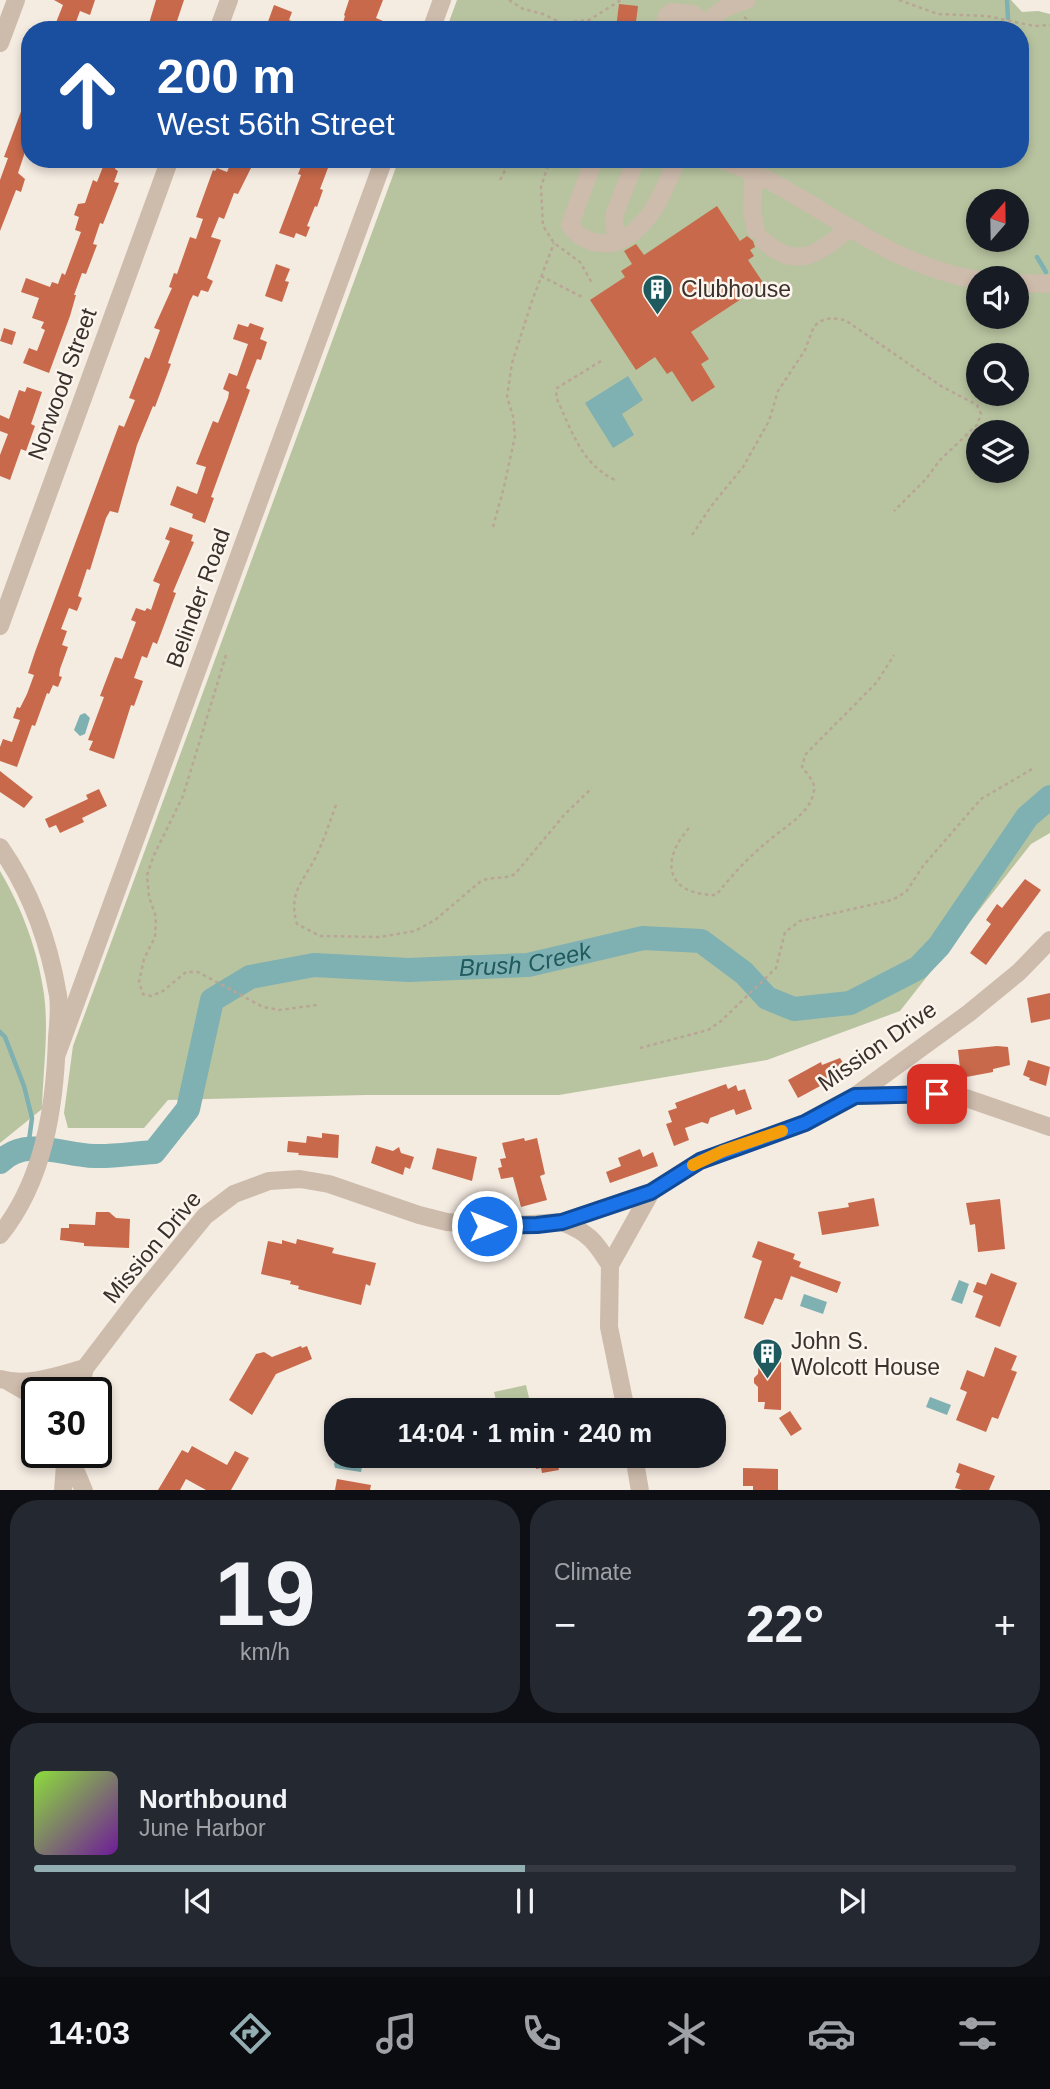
<!DOCTYPE html>
<html lang="en">
<head>
<meta charset="utf-8">
<style>
	:root { --surface:#171b24; --page:#242831; --text:#f1f3f6; --muted:#9ea1a6; --line:#363941; --accent:#92aeb2 }
	body { margin:0; font-family:Helvetica,sans-serif; background:var(--page); color:var(--text); height:100vh; display:flex; flex-direction:column; font-size:26px; white-space:nowrap }
	* { box-sizing:border-box; margin:0 }
	p { font-size:23px; color:var(--muted) }
	.icon { flex:none; width:38px; height:38px; fill:none; stroke:currentColor; stroke-width:2; stroke-linecap:round; stroke-linejoin:round }
	.map { position:relative; height:1490px; overflow:hidden }
	.side { display:flex; flex-direction:column; gap:10px; padding:10px; background:#0d0f14; flex:1 }
	.side>* { flex:none }
	.banner { position:absolute; left:21px; top:21px; width:1008px; height:147px; border-radius:28px; box-shadow:0 4px 10px #0003; background:#1a4fa0; color:#fff; overflow:hidden }
	.needle { width:46px; rotate:20deg }
	.buttons { position:absolute; left:966px; top:189px; display:grid; gap:14px }
	.buttons a { display:grid; place-items:center; width:63px; height:63px; border-radius:50%; background:var(--surface); box-shadow:0 4px 10px #0003; font-size:35px }
	.speed { position:absolute; left:21px; top:1377px; display:flex; gap:14px; font-size:35px; font-weight:700; text-align:center }
	.speed>* { display:grid; place-content:center; width:91px; height:91px; border-radius:50%; background:var(--surface); box-shadow:0 4px 10px #0003; line-height:1 }
	.speed .limit { border:4px solid #111; border-radius:10px; background:#fff; color:#111 }
	.pin { position:absolute; display:grid; place-items:center; width:60px; height:60px; color:#fff; margin:-30px; border-radius:14px; box-shadow:0 4px 10px #0006 }
	.me { position:absolute; width:77px; margin:-38px; rotate:90deg; stroke-linejoin:round; filter:drop-shadow(0 0 5px #0008) }
	.turn { display:flex; align-items:center; gap:24px; height:147px; padding:0 21px; font-size:32px }
	.turn .icon { width:91px; height:91px; stroke-width:2.5 }
	.turn b { display:block; font-size:49px; line-height:60px }
	.big { font-size:52px; font-weight:800; line-height:1.1 }
	.side .widget { flex:1; display:flex; flex-direction:column; justify-content:center; gap:10px; min-width:0; padding:0 24px; border-radius:28px; background:var(--page) }
	.side .dial { align-items:center; gap:0 }
	.dial b { font-size:91px; line-height:1 }
	.song { display:flex; align-items:center; gap:21px }
	.cover { width:84px; height:84px; border-radius:10px; background:linear-gradient(135deg,hsl(90 70% 55%),hsl(280 70% 35%)) }
	.played { height:7px; border-radius:4px; background:linear-gradient(90deg,var(--accent) 50%,var(--line) 50%) }
	.keys { display:flex; justify-content:space-around; direction:ltr }
	.heat { display:flex; justify-content:space-between; align-items:center; font-size:38px; direction:ltr }
	.side .tiles { flex:1; display:grid; gap:10px; grid-template-columns:1fr 1fr }
	.widget:last-child { grid-column:span 2 }
	.trip { position:absolute; left:324px; top:1398px; width:402px; height:70px; border-radius:28px; background:var(--surface); box-shadow:0 4px 10px #0003; font-weight:800; line-height:70px; text-align:center }
	.tab-bar { display:flex; height:112px; justify-content:space-around; align-items:center; background:#090b0e; color:var(--muted) }
	.tab-bar .icon { width:49px; height:49px }
	.tab-bar .active { color:var(--accent) }
	.tab-bar b { font-size:32px; color:var(--text) }
	.map>svg:first-child { display:block }
	.green { fill:#b8c4a0; fill-rule:evenodd }
	.water { fill:#7fb0b2 }
	.lines { fill:none; stroke-linecap:round; stroke-linejoin:round }
	.stream { stroke:#7fb0b2; stroke-width:4.5 }
	.river { stroke:#7fb0b2; stroke-width:24 }
	.building { fill:#c8694b }
	.path { stroke:#b9a596; stroke-width:2.5; stroke-dasharray:3.5 3.5; stroke-linecap:butt }
	.minor { stroke:#cdbbac; stroke-width:18 }
	.route-casing { stroke:#114b97; stroke-width:18 }
	.route { stroke:#1a73e8; stroke-width:12 }
	.slow { stroke:#f59e0b; stroke-width:12 }
	.labels { text-anchor:middle; stroke-width:5; stroke-linejoin:round; paint-order:stroke }
	.poi-label { font-size:23px; fill:#3b302b; stroke:#fbf5ee; text-anchor:start }
	.street-label { font-size:23px; fill:#3b302b; stroke:#fbf5ee }
	.water-label { font-size:24px; font-style:italic; fill:#1f5a5e; stroke:#fbf5ee }
</style>
</head>
<body>
<div class="map">
<svg width="1050" height="1491" viewBox="0 0 1050 1491">
	<rect width="100%" height="100%" fill="#f4ebe1"/>
	<path class="green" d="M457,0H1011L1022,12L1038,11L1050,14V833L1031,844L900,1011L767,1060L559,1095H366L168,1100L144,1128H68L64,1113L73,1046L399,159H1020V30H446ZM978,201H1017V240H978ZM978,278H1017V317H978ZM978,355H1017V394H978ZM978,432H1017V471H978Z
		M0,871C22,908 38,951 44,994C49,1031 43,1071 42,1109L0,1143Z
		M526,1385L530,1402L498,1409L494,1392Z"/>
	<path class="water" d="M628,376L643,400L622,414L634,435L613,448L585,403Z
		M85,713L90,718L85,734L80,736L74,730L80,715Z
		M959,1280L969,1284L962,1304L951,1300Z
		M804,1294L827,1302L823,1314L800,1306Z
		M930,1397L951,1405L947,1415L926,1407Z
		M337,1456L364,1458L361,1472L335,1468L334,1464Z"/>
	<g class="lines">
		<path class="stream" d="M1007,0L1008,18
			M1004,30L1006,27
			M1037,257L1046,272
			M0,1032L5,1037L24,1086L32,1118L28,1148"/>
		<path class="river" id="s1" d="M0,1162C26,1136 62,1155 94,1156C113,1157 135,1153 154,1152L188,1109L212,1000L250,977L314,965L409,970L528,965L643,938L701,941L744,973L767,998L794,1009L850,1003L918,968L939,946L1027,817L1050,797"/>
	</g>
	<path class="building" d="M54,0H95L90,15L80,11L73,30H53L63,5Z
		M156,0H184L174,30H147Z
		M349,0H383L376,18L404,30H352L344,27L345,24L343,23L345,16L344,15Z
		M619,4L638,6L635,30L616,28Z
		M274,5L292,12L289,20L312,30H265Z
		M29,90L30,150L26,149L18,173L25,179L21,192L16,190L0,231V180L8,158L4,157Z
		M106,159H118L115,169L118,171L114,182L119,183L103,224L100,223L93,244L97,245L86,274L82,273L74,295H76L70,316L49,373L23,363L29,348L37,351L45,330L41,328L44,322L32,318L39,298L21,292L26,278L50,287L52,282L58,284L62,273L65,275L81,232L75,230L79,217L74,215L78,204L85,203L93,180L97,182Z
		M304,159L328,168L320,189L323,190L317,207L315,206L307,226L310,227L306,237L296,233L294,238L279,233L301,175L298,174Z
		M232,160L251,168L238,194L234,193L224,219L219,217L211,237L221,240L207,278L213,281L208,292L201,290L198,297L193,295L190,301L168,363L171,364L155,407L153,406L137,445L118,513L110,511L106,518L90,570L87,569L78,596L82,598L77,611L69,608L61,629L67,631L62,645L68,647L60,669L59,676L62,677L58,687L53,685L49,694L47,693L35,726L32,725L17,767L0,761V747L3,739L12,742L20,720L13,718L17,707L20,708L27,694L34,675L28,673L35,652L119,425L124,427L135,400L129,398L145,357L149,359L160,330L154,328L172,288L169,287L174,273L177,274L190,237L196,239L203,219L196,217L213,170L215,171L217,168L227,172Z
		M717,206L740,241L747,236L753,241L755,247L750,250L754,256L748,260L764,284L691,332L709,359L701,364L715,387L692,402L672,371L667,374L655,357L636,370L590,300L625,277L621,271L632,264L624,251L636,244L644,255Z
		M276,264L290,269L285,281L289,282L282,302L265,296Z
		M250,323L264,328L260,339L267,342L261,360L257,359L246,388L250,390L211,497L214,498L205,523L192,518L193,514L170,505L177,486L197,494L206,467L196,464L213,421L218,423L228,398L229,392L223,389L229,373L237,376L248,344L233,339L238,324L248,327Z
		M4,328L16,332L12,345L0,341Z
		M27,387L42,392L31,424L35,426L26,451L21,449L10,480L0,476V455L8,434L0,431V415L9,419L19,390L25,392Z
		M170,527L193,535L191,541L194,542L173,592L176,593L157,644L153,642L147,658L142,656L134,678L143,681L134,706L131,705L114,759L89,750L93,741L88,740L104,697L100,696L115,657L122,659L136,622L131,620L136,608L145,611L147,608L151,610L160,584L153,581L170,541L165,539Z
		M0,771L33,797L24,808L0,792Z
		M99,789L107,806L82,818L84,822L60,833L56,825L49,828L45,819L88,799L86,795Z
		M1025,879L1041,890L986,965L970,953L991,924L986,920L997,904L1002,908Z
		M1050,993V1019L1031,1023L1027,998Z
		M997,1046L1008,1047L1010,1065L993,1069V1072L961,1078L958,1050Z
		M840,1058L848,1071L798,1098L788,1080L821,1062L822,1065Z
		M1028,1060L1050,1067L1046,1086L1029,1080L1030,1078L1023,1075Z
		M726,1084L728,1089L736,1085L738,1091L745,1089L752,1109L736,1115L734,1109L710,1118L708,1124L702,1122L685,1128L689,1140L674,1146L666,1124L672,1122L668,1111L677,1108L675,1103Z
		M322,1133L339,1135L338,1158L298,1155L299,1153L287,1152L288,1141L306,1143L307,1136L322,1138Z
		M524,1138L525,1141L537,1138L545,1174L540,1176L547,1200L521,1207L513,1177L501,1179L498,1168L502,1167L500,1159L506,1158L502,1143Z
		M376,1146L393,1151L399,1147L401,1153L414,1157L410,1169L405,1167L403,1175L371,1163Z
		M437,1148L477,1157L472,1181L432,1169Z
		M640,1149L643,1157L653,1152L658,1166L610,1183L606,1172L621,1166L618,1158Z
		M874,1198L879,1226L822,1235L818,1212L849,1207L848,1203Z
		M1000,1199L1005,1249L978,1252L975,1224L970,1225L966,1203Z
		M96,1212H109L116,1218L130,1219L129,1248L84,1246V1243L60,1240L61,1228H69V1224L95,1225Z
		M297,1239L334,1248L332,1253L376,1263L370,1286L366,1284L361,1305L298,1289L299,1286L290,1284L291,1281L261,1274L268,1241L282,1244V1240L296,1244Z
		M758,1241L795,1254L793,1259L801,1262L799,1267L841,1282L837,1293L791,1276L782,1300L775,1298L763,1325L744,1318L762,1261L752,1257Z
		M991,1273L1017,1283L1000,1327L975,1317L983,1296L973,1292L977,1282L986,1285Z
		M301,1346L302,1348L307,1346L312,1359L276,1374L252,1415L229,1400L256,1354L264,1352L272,1357Z
		M995,1347L1017,1356L1011,1370L1017,1372L998,1419L992,1417L986,1432L956,1420L967,1392L960,1389L967,1370L984,1377Z
		M764,1350L781,1351V1410L764,1409L765,1402H758V1387L754,1383V1378L758,1374L759,1359H763Z
		M790,1411L802,1429L791,1436L779,1418Z
		M192,1446L227,1465L235,1451L249,1458L231,1490H206L186,1479L180,1490H158L182,1450L188,1453Z
		M534,1456H556L559,1470L542,1473L541,1468L536,1469Z
		M959,1463L995,1476L989,1490H962L955,1488L960,1474L956,1472Z
		M743,1468L778,1469V1490H753V1486H743Z
		M337,1479L371,1485L370,1490H335Z"/>
	<g class="lines">
		<path class="path" d="M509,0L523,9L543,14L562,23L589,20L621,0
			M899,0L938,14L987,16L1034,26L1050,25
			M744,17L761,30
			M562,23L570,30
			M584,30L589,20
			M550,159L541,187L543,226L554,243L580,262L592,283
			M500,180L511,159
			M541,276L584,298
			M601,361L557,388L556,397C571,429 581,464 615,480
			M493,527L504,487L515,436L513,416L507,397L512,363L532,301L554,243
			M692,535L712,505L743,467L769,421L778,391L805,350L814,326L821,321L831,318L845,320L941,386L977,405L981,414L977,425L940,460L926,479L894,511
			M226,655L183,796L154,855L147,875L149,897L156,917L155,937L144,959L139,982L143,994L151,996L163,991L186,972H198L263,1007L279,1010L317,1005
			M336,805C330,821 325,837 318,852C306,880 287,890 297,924L320,936L380,937L415,931L435,920L481,881C492,876 503,880 515,874L565,814L592,788
			M689,828C659,862 667,895 716,895C731,877 747,858 766,843C782,828 810,815 814,791C816,782 807,774 802,767L805,755L877,682L894,655
			M640,1048L708,1030L721,1021L776,968L785,932L800,921L892,900L906,892L923,866L981,799L1034,768"/>
		<path class="minor" d="M218,30L229,0
			M431,30L442,0
			M663,30L667,16L671,12L693,14L706,26
			M704,30C714,11 727,6 747,0
			M0,43L16,0
			M594,159L570,225C580,241 599,246 617,242
			M636,159L615,213L614,222L617,242C652,226 663,192 677,159
			M720,159C813,192 877,264 978,280
			M754,171L752,211L756,230
			M764,241C796,271 820,253 848,229
			M1017,283L1050,284
			M0,626L170,159
			M0,847C31,891 49,942 58,995C60,1009 58,1024 57,1038C55,1107 44,1180 0,1235
			M57,1054L384,159
			M855,1096L937,1094L963,1097L1050,1127
			M562,1222C589,1233 595,1241 610,1265
			M0,1379C28,1387 59,1375 85,1368
			M9,1382L37,1398
			M79,1393L85,1368L139,1297L205,1216L234,1194L269,1181L300,1179L329,1184L419,1215L447,1222L501,1226L562,1222L651,1192L700,1161L805,1123L855,1096L969,1013L1019,972L1050,940
			M626,1410L609,1327L610,1265L651,1192
			M68,1452L84,1491
			M634,1456L640,1491
			M63,1491L66,1452"/>
	</g>
	<g class="lines">
		<defs>
			<path id="route" d="M487,1226L537,1225L562,1222L651,1192L700,1161L805,1123L855,1096L937,1094"/>
		</defs>
		<use href="#route" class="route-casing"/>
		<use href="#route" class="route"/>
		<path class="slow" d="M693,1165L723,1151L782,1131"/>
	</g>
	<defs>
		<symbol id="building-pin" viewBox="-11 -11 22 30"><path d="M0 17L-7.5 6A9.5 9.5 0 1 1 7.5 6Z" fill="#1f5a5e" stroke="#fbf5ee"/><path d="M-4-6H4V6H1V3H-1V6H-4ZM-2.5-4.3h1.7v1.8h-1.7ZM.8-4.3h1.7v1.8H.8ZM-2.5-1h1.7V.8h-1.7ZM.8-1h1.7V.8H.8Z" fill="#fff"/></symbol>
	</defs>
	<g fill-rule="evenodd">
		<use href="#building-pin" x="640" y="272" width="35" height="47"/>
		<use href="#building-pin" x="750" y="1336" width="35" height="47"/>
	</g>
	<g class="labels">
		<g class="poi-label">
			<text x="681" y="297">Clubhouse</text>
			<text x="791" y="1349">John S.<tspan x="791" dy="26">Wolcott House</tspan></text>
		</g>
		<g class="street-label">
			<text transform="translate(62 384) rotate(-70)" y="8">Norwood Street</text>
			<text transform="translate(198 598) rotate(-70)" y="8">Belinder Road</text>
			<text transform="translate(877 1046) rotate(-35)" y="8">Mission Drive</text>
			<text transform="translate(152 1247) rotate(-50)" y="8">Mission Drive</text>
		</g>
		<g class="water-label">
			<text dy="8" stroke="none"><textPath href="#s1" startOffset="646">Brush Creek</textPath></text>
		</g>
	</g>
</svg>
<div class="buttons">
<a><svg class="needle" viewBox="-14 -14 28 28"><path d="M0-13l5 13h-10z" fill="#e53935"/><path d="M0 13l5-13h-10z" fill="#9ea1a6"/></svg></a>
<a><svg class="icon" aria-label="sound" viewBox="0 0 24 24"><path d="M4 9h4l5-4v14l-5-4H4zM17 9q2 3 0 6"/></svg></a>
<a><svg class="icon" aria-label="search" viewBox="0 0 24 24"><circle cx="10" cy="10" r="6"/><path d="M15 15l6 6"/></svg></a>
<a><svg class="icon" aria-label="layers" viewBox="0 0 24 24"><path d="M12 4l9 5-9 5-9-5zM3 14l9 5 9-5"/></svg></a>
</div>
<div class="speed"><div class="limit">30</div></div>
<div class="pin" style="left:937px;top:1094px;background:#d93025"><svg class="icon" aria-label="arrive" viewBox="0 0 24 24"><path d="M6 21V4h12l-3 4 3 4H6"/></svg></div>
<svg class="me" style="left:487px;top:1226px" viewBox="-20 -20 40 40"><circle r="17" fill="#1a73e8" stroke="#fff" stroke-width="3"/><path d="M0-11L8 9 0 5-8 9z" fill="#fff"/></svg>
<div class="trip">14:04 · 1 min · 240 m</div>
<div class="banner">
<div class="turn"><svg class="icon" aria-label="ahead" viewBox="0 0 24 24"><path d="M12 20V5M6 11l6-6 6 6"/></svg><div><b>200 m</b>West 56th Street</div></div>
</div>
</div>
<section class="side">
<div class="tiles">
<div class="widget dial"><b>19</b><p>km/h</p></div>
<div class="widget"><p>Climate</p>
<div class="heat"><a>−</a><b class="big">22°</b><a>+</a></div>
</div>
<div class="widget">
<div class="song"><i class="cover"></i><div><b>Northbound</b><p>June Harbor</p></div></div>
<div class="played"></div>
<div class="keys"><svg class="icon" aria-label="previous" viewBox="0 0 24 24"><path d="M18 5L8 12l10 7zM5 5v14"/></svg><svg class="icon" aria-label="pause" viewBox="0 0 24 24"><path d="M8 5v14M16 5v14"/></svg><svg class="icon" aria-label="next" viewBox="0 0 24 24"><path d="M6 5l10 7-10 7zM19 5v14"/></svg></div>
</div>
</div>
</section>
<nav class="tab-bar">
<b>14:03</b>
<svg class="icon active" aria-label="directions" viewBox="0 0 24 24"><path d="M12 3l9 9-9 9-9-9zM9 14v-3h6M13 9l2 2-2 2"/></svg>
<svg class="icon" aria-label="music" viewBox="0 0 24 24"><path d="M9 18V5l10-2v13"/><circle cx="6" cy="18" r="3"/><circle cx="16" cy="16" r="3"/></svg>
<svg class="icon" aria-label="phone" viewBox="0 0 24 24"><path d="M5 4h4l2 5-3 2q2 4 5 5l2-3 5 2v4C11 20 4 13 5 4z"/></svg>
<svg class="icon" aria-label="climate" viewBox="0 0 24 24"><path d="M12 3v18M4 7l16 10M4 17L20 7"/></svg>
<svg class="icon" aria-label="car" viewBox="0 0 24 24"><path d="M5 17H2v-5l4-1 3-4h7l3 4 3 1v5h-3M9 17h6M6 11h13"/><circle cx="7" cy="17" r="2"/><circle cx="17" cy="17" r="2"/></svg>
<svg class="icon" aria-label="filters" viewBox="0 0 24 24"><path d="M4 7h16M4 17h16"/><circle cx="9" cy="7" r="2"/><circle cx="15" cy="17" r="2"/></svg>
</nav>
</body>
</html>
